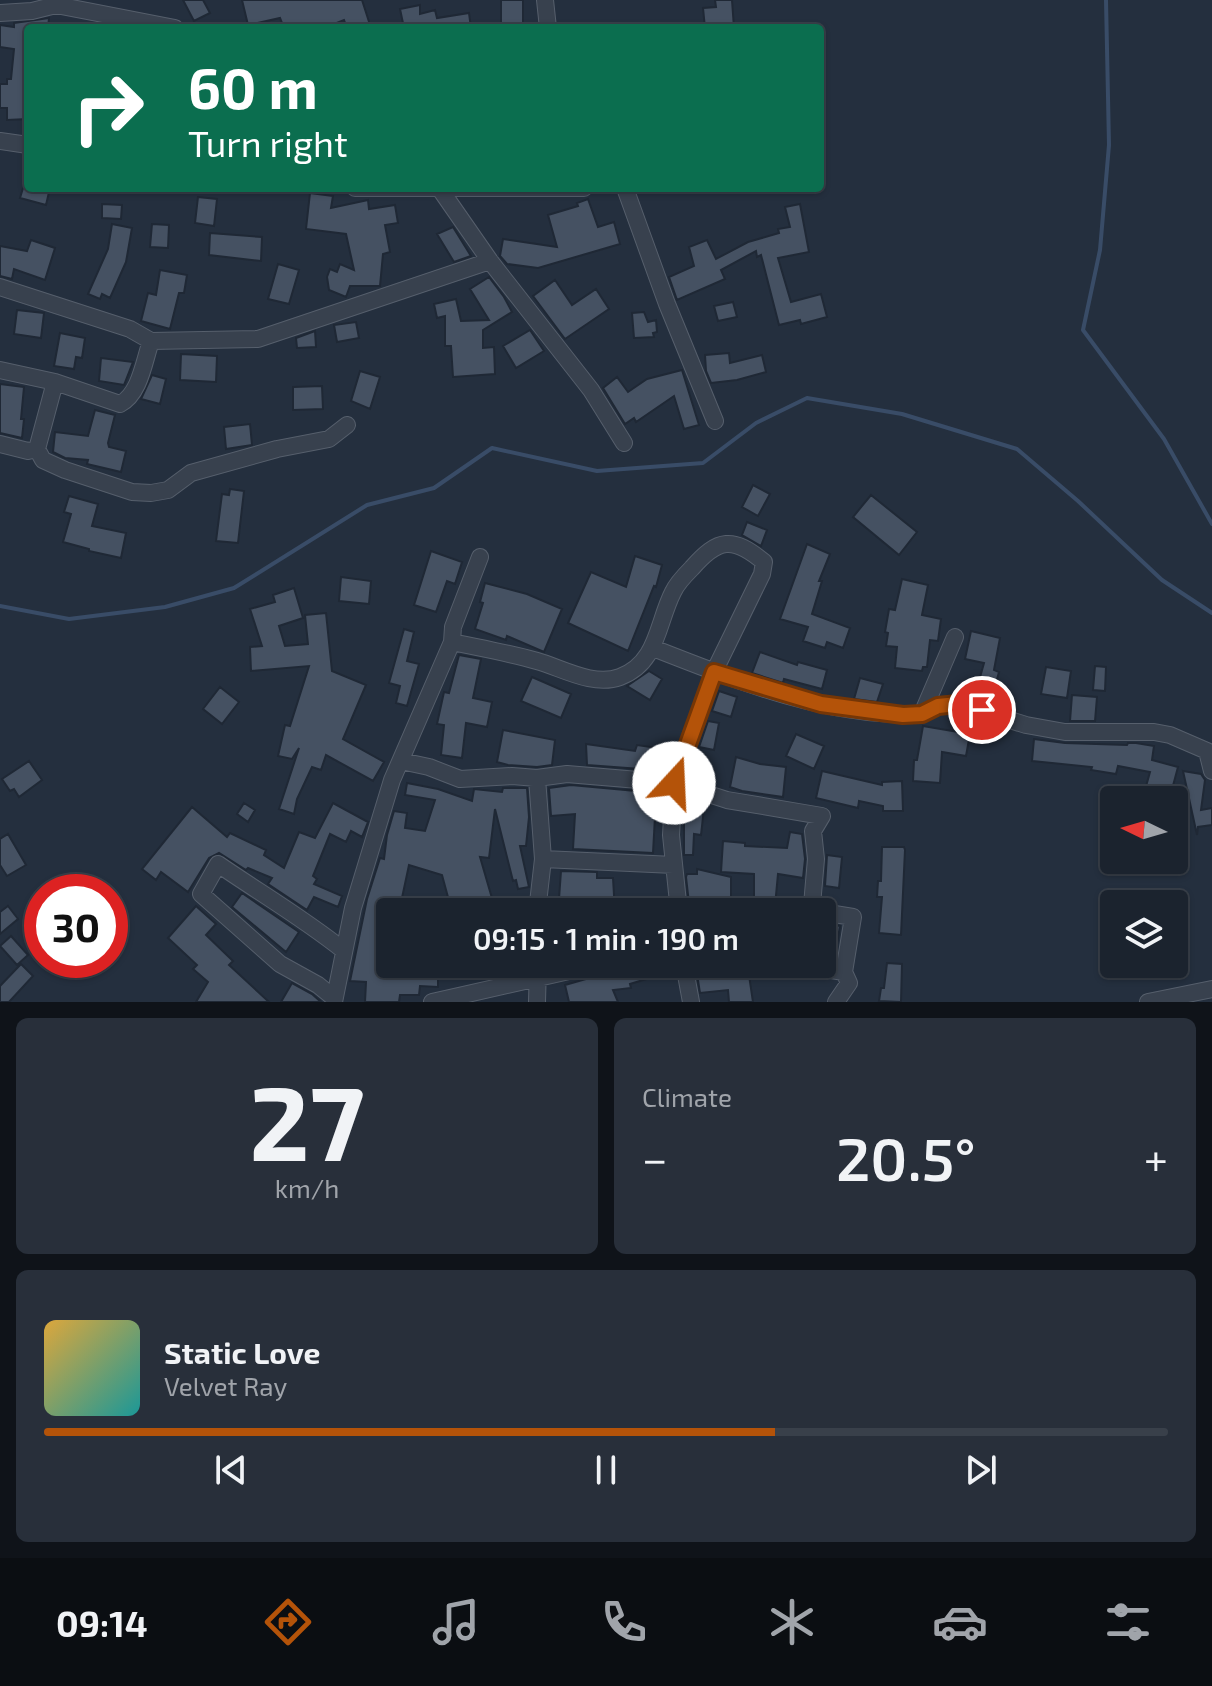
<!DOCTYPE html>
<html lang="en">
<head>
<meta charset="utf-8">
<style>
	:root { --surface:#1b232e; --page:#282f3a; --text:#f1f3f6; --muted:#a0a4aa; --line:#39404a; --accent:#b45309 }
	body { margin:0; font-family:"Exo 2",sans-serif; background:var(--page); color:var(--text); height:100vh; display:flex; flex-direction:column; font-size:30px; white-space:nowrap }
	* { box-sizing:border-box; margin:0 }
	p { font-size:26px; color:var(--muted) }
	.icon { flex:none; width:44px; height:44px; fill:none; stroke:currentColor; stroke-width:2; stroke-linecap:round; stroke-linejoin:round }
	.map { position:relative; height:1002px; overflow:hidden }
	.panel { display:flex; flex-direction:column; gap:16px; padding:16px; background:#0f1319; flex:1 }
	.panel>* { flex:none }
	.top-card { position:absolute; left:24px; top:24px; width:800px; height:168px; border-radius:8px; box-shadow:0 2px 6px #0004,0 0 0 2px var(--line); background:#0b6e4f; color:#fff; overflow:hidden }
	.needle { width:52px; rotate:275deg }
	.buttons { position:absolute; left:1100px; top:786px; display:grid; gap:16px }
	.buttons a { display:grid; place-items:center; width:88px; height:88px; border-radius:8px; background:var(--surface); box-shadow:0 2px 6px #0004,0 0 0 2px var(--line); font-size:40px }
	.speed { position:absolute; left:24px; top:874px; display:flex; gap:16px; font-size:40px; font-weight:700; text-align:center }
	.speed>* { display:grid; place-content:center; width:104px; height:104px; border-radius:50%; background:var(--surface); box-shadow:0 2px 6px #0004,0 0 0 2px var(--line); line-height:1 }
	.speed .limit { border:12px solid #d22; background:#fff; color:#111 }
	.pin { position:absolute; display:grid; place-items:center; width:68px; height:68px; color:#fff; margin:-34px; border:4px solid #fff; border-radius:50%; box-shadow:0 2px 8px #0007 }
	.me { position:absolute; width:88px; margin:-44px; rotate:20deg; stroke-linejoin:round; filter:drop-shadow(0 0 6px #0008) }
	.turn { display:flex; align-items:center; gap:28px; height:168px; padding:0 32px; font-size:36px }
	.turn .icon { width:104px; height:104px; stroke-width:2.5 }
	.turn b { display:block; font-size:56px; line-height:68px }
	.big { font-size:60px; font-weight:600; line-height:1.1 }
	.panel .widget { flex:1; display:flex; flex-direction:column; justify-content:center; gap:12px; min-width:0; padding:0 28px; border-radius:12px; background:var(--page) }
	.panel .dial { align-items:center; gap:0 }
	.dial b { font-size:104px; line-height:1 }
	.song { display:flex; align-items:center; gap:24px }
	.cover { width:96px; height:96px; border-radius:12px; background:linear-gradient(135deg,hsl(40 70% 55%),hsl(180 70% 35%)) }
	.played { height:8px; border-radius:4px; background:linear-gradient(90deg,var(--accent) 65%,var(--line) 65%) }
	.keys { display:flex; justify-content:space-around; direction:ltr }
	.heat { display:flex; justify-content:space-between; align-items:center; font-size:44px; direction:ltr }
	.panel .tiles { flex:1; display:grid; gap:16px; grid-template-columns:1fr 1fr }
	.widget:last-child { grid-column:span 2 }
	.trip { position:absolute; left:376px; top:898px; width:460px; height:80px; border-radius:8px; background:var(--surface); box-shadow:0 2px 6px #0004,0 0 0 2px var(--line); font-weight:600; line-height:80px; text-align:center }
	.menu { display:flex; height:128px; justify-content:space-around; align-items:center; background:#0b0e12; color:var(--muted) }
	.menu .icon { width:56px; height:56px }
	.menu .on { color:var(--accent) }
	.menu b { font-size:36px; color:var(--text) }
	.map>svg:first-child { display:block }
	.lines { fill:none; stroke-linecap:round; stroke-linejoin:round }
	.stream { stroke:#394c67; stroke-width:4 }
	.building { fill:#455162; stroke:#1f2835; stroke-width:2 }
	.street-casing { stroke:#565f6c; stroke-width:18 }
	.street { stroke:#38414e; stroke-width:16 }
	.route-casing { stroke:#753606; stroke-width:20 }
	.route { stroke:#b45309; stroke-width:14 }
</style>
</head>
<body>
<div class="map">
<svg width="1212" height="1002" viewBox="0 0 1212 1002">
	<rect width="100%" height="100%" fill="#242f3e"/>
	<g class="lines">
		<path class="stream" d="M1106,0L1109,145L1100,250L1083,330L1164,439L1212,524
			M0,606L69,619L165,607L234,588L367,505L434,488L492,448L597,471L703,463L756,423L807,398L902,414L1017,449L1078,501L1162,580L1212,613"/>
	</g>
	<path class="building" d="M183,0H203L210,13L194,21Z
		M242,0H362L371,28H347L344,20L324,28H284L280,18L248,25Z
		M501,0H523V23H501Z
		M715,0H732L734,28H705L703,8L716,7Z
		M420,5V14L435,10L437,18L469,13L471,28H404L400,9Z
		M49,18L48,28H28V119L7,120V108H0V84H7V79H11L14,49L0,47V25L14,27V23Z
		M23,188H50L46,205L20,198Z
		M310,193L333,196L331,208L368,200L369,209L395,205L398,223L385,225L390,252L383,254L380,286H350L346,297L329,290L327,277L330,269L337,272L340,264L354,270L346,234L306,229Z
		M198,197L217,199L214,226L195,223Z
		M588,199L598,227L614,222L620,244L538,268L507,264L500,256L503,239L557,247L548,215L578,206L577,203Z
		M102,204L122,205L121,219L102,218Z
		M800,204L809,252L778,258L791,302L821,294L827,317L801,324L800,320L779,325L761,255L757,257L756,251L721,270L725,279L677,300L669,277L694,266L689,247L707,240L716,259L748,242L779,233L778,229L790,227L785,207Z
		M112,224L132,228L126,262L110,298L102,294L100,299L88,294L108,249Z
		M152,224L169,225L168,248L150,247Z
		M453,227L471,256L454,262L437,234Z
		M210,233L262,237L261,261L209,255Z
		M31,240L55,248L45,280L14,269L12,279L0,276V246L27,251Z
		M278,264L299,270L289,304L268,299Z
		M160,270L187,275L184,293H179L170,329L141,321L148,293L156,295Z
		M489,277L504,297L512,312L483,330V348L494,347L495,374L453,377L451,346H445V316L437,318L434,304L456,299L461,321L489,320L470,289Z
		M555,280L572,305L596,289L609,309L565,339L533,296Z
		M733,302L737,317L718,321L714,306Z
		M17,310L44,313L41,338L14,334Z
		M644,312L648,322L656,320L657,332L653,333L654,337L634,338L632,313Z
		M356,322L359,338L337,342L334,325Z
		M530,330L544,351L516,368L503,346Z
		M315,331L316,347L297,348L296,338Z
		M60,333L85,338L82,358L76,357L74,369L54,366Z
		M729,353L730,363L762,355L766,372L737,380L711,383L706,371L705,355Z
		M181,354L217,356L216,382L180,380Z
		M101,358L133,362L124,385L99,381Z
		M682,370L699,425L684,429L674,396L636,422L634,418L625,424L603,388L617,377L628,392L647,379Z
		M360,371L380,377L370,409L351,401Z
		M152,375L166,379L160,404L141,399Z
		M0,384L24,387L21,419H24L22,438L0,433Z
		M322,386L323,409L293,410V387Z
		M95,410L115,415L108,443L109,447L126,451L121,472L87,464L88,460L65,458L53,452L55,432L88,436Z
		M250,424L252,445L226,449L224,427Z
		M753,485L770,494L758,516L742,507Z
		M230,489L244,491L238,543L216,541L222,494L229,495Z
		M871,495L917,532L899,555L853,517Z
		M69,496L98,504L92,526L126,533L121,558L89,551V549L63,542L71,514L64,512Z
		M747,522L767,530L761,546L742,535Z
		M807,544L830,554L819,581H822L812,614L850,628L843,648L827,642L825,648L803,641L808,627L780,619Z
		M431,551L462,562L455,584L447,581L436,612L414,605Z
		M635,556L662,565L656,587L654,586L628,651L568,623L591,572L626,587Z
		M341,577L371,581L369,604L339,601Z
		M902,579L928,585L922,615L941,619L938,641L930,640L927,667H923L922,671L895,668L897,647L886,646L888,633L885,632L889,609L895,610Z
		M485,583L527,594L562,609L544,652L507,636L506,640L475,629L483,603L480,602Z
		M294,588L303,618L279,626L285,646L308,644L305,615L326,613L332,671L366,685L343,739L384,762L373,781L326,755L321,770L312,767L297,799L294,814L279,809L299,748L292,759L278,756L285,725L290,726L309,666L251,671L250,647L262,646L250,609L275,602L273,595Z
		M404,629L414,632L407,661L419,664L407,706L396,703L400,686L389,683Z
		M971,631L1000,638L994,670L999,672L996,683L1003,685L998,702L980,697L982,690L977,688L984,663L965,659Z
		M760,652L797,665L798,662L827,670L822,689L784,679L783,683L752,673Z
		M459,655L481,659L473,698L492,702L487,727L466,723L462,758L441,755L444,725L437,724L444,692L449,693Z
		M1095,666L1106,667L1105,691L1093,690Z
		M1046,667L1071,671L1067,698L1041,694Z
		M649,671L662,679L650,700L627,686Z
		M532,677L571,694L561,718L521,701Z
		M860,678L883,684L877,702L854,699Z
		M220,687L239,702L222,724L203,709Z
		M719,691L737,697L731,717L712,711Z
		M1072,695L1097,697L1095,721H1070Z
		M708,721L719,723L714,750L699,747Z
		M923,726L970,734L966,756L942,752L940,783L913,781L914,760H917Z
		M503,730L555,740L552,765L537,767L508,765L497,762Z
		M796,734L824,746L814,769L786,756Z
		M1034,739L1065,743L1127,745L1128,743H1136L1154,746L1152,760L1178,767L1170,797L1145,790L1150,772L1118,766L1116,774L1091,770L1092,767L1032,761Z
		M586,744L635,751L637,745L658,748L654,770L587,765Z
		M736,757L760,764L786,767L783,797L742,791L730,787Z
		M29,761L42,780L19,797L14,789L10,791L2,779Z
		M822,771L882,785V782L902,781L903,811H883V806L859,801L858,808L816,798Z
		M1183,771L1201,774L1205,780L1201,810L1212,808V825L1198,827L1197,835Z
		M407,783L438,789L472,801L474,789L502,792L503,788H527L529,817L526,846H520L529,887L518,889L516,880L513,881L495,809L489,858L480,857L496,912H452L442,875L409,865L399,912H390V964H469V977H438V987L420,986L419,995H400L399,1002H365L366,982L350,981L367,899L380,858L384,859L387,835L394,811L407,813L405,828L425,831L435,800L405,795Z
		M571,785L636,791V794L652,795L653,798H656L653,853L573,849L575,814L551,816L549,788Z
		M244,803L255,810L248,822L237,814Z
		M333,803L368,822L362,837L351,831L346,842L330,834L313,876L317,879L314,884L342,896L338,907L314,897L307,910L268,884L272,878L248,868L246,870L219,853L209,858L188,892L161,872L156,880L142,869L192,807L227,837L230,833L266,850L264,855L284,868L299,832L315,838Z
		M684,806L704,808L701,835L694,834L693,855H684Z
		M790,832L802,834L805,859L803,878L778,874L775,906H765V912H754V874L721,872L723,841L745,843V846L787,848Z
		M8,834L26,865L7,876L0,865V839Z
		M882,847H904L905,850L901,935L879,933L882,897H877L878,881H881Z
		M827,855L842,857L839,888L825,886Z
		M697,869L731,877V912H690L686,877L687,874H697Z
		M561,871L597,872V878H613L615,912H553L554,899H559Z
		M242,893L299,932L286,952L232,907Z
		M8,906L18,919L0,934V912Z
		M196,906L216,924L206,935L233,961L229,965L269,1002H196L208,982L193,969L197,965L168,938Z
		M822,923L840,926L835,956L824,955L822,951Z
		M11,936L28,955L17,965L0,946Z
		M887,963L902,964L901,1002L879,1001L881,988H884Z
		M21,964L33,976L9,1002H0V986Z
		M618,964H660L663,974L630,984L631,988L613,990L618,1002H569L565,985L603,974L611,965Z
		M714,965L716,979L749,975L753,1002H729L728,990L700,993L696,968Z
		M292,983L312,994L321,1002H281Z"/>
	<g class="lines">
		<defs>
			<path id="street" d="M545,0L548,28
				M0,13L32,11L56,5L175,28
				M0,141L28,145
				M355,188H584
				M625,188L667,304L715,421
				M440,189L490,261L591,390L624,443
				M0,287L130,329L151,341L258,339L490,261
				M0,370L55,382L120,404C140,394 144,361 151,341
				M0,444L28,451L37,449L55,382
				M37,449L43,460L65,470L132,492L151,493L168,490L191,473L277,449L329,439L347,425
				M452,642C480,648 509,653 537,661C562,668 593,687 620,677C658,663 657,623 673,592C677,583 685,575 692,568C718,538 733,536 764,562L762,574L714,672L674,783L671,835L679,912
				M653,648C737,681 830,718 922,714L955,637
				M922,714L938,706L958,704L1026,725L1065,732H1154L1170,735L1207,751L1212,771
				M401,761L429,767L460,779L512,776L537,778L567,774L674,783L727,800L822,816L813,831L816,859L812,905L815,911L821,912
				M537,778L543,859L537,912
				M543,859L674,865
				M822,912L853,917L844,972L849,983L836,1002
				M684,964L691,1002
				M793,964L844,972
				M334,998L318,985L280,964L201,894L218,864C260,893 303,918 343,950
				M334,1002L353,908L392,780L452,642L453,627L480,557
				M432,1002L600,964
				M537,1002L538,964
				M1148,1002L1212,989"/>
		</defs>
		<use href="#street" class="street-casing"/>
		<use href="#street" class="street"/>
	</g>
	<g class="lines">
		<defs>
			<path id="route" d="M674,783L714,672L821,704L903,715L922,714L938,706L958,704L982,710"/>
		</defs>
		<use href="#route" class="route-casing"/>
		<use href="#route" class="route"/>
	</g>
</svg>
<div class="buttons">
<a><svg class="needle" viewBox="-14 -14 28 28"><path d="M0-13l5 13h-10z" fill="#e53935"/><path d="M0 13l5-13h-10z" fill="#a0a4aa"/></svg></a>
<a><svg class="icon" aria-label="layers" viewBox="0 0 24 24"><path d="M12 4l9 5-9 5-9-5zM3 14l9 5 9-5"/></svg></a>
</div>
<div class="speed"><div class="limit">30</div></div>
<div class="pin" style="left:982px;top:710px;background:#d93025"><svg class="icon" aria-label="arrive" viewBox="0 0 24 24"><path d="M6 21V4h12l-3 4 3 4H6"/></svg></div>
<svg class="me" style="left:674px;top:783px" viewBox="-20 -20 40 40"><circle r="19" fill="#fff"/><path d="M0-13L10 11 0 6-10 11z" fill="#b45309"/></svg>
<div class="trip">09:15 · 1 min · 190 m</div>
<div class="top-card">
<div class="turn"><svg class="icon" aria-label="right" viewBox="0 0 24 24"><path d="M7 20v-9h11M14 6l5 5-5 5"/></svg><div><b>60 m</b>Turn right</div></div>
</div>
</div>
<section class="panel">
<div class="tiles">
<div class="widget dial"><b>27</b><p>km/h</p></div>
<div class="widget"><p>Climate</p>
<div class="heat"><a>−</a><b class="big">20.5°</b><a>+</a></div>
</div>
<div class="widget">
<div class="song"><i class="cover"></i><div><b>Static Love</b><p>Velvet Ray</p></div></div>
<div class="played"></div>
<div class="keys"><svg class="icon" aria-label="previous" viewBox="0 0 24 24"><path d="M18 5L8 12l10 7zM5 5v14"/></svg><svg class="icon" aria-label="pause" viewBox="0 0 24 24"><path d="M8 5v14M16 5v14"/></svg><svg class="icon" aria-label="next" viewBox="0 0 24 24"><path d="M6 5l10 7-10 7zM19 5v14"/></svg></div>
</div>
</div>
</section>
<nav class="menu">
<b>09:14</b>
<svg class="icon on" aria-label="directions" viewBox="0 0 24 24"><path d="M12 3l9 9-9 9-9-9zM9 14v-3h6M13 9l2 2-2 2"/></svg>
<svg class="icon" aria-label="music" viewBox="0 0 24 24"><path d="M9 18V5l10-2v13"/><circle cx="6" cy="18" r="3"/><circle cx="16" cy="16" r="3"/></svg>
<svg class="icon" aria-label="phone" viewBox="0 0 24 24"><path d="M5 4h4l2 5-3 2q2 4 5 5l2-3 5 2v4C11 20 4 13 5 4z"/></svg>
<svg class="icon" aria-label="climate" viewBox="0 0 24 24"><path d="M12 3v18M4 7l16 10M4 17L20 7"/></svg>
<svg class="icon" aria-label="car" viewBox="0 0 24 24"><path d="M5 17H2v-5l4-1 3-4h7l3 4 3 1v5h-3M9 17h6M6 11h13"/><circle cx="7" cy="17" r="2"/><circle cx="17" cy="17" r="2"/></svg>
<svg class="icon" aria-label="filters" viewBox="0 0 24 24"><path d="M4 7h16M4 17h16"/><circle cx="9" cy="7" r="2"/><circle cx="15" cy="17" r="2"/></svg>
</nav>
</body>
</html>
